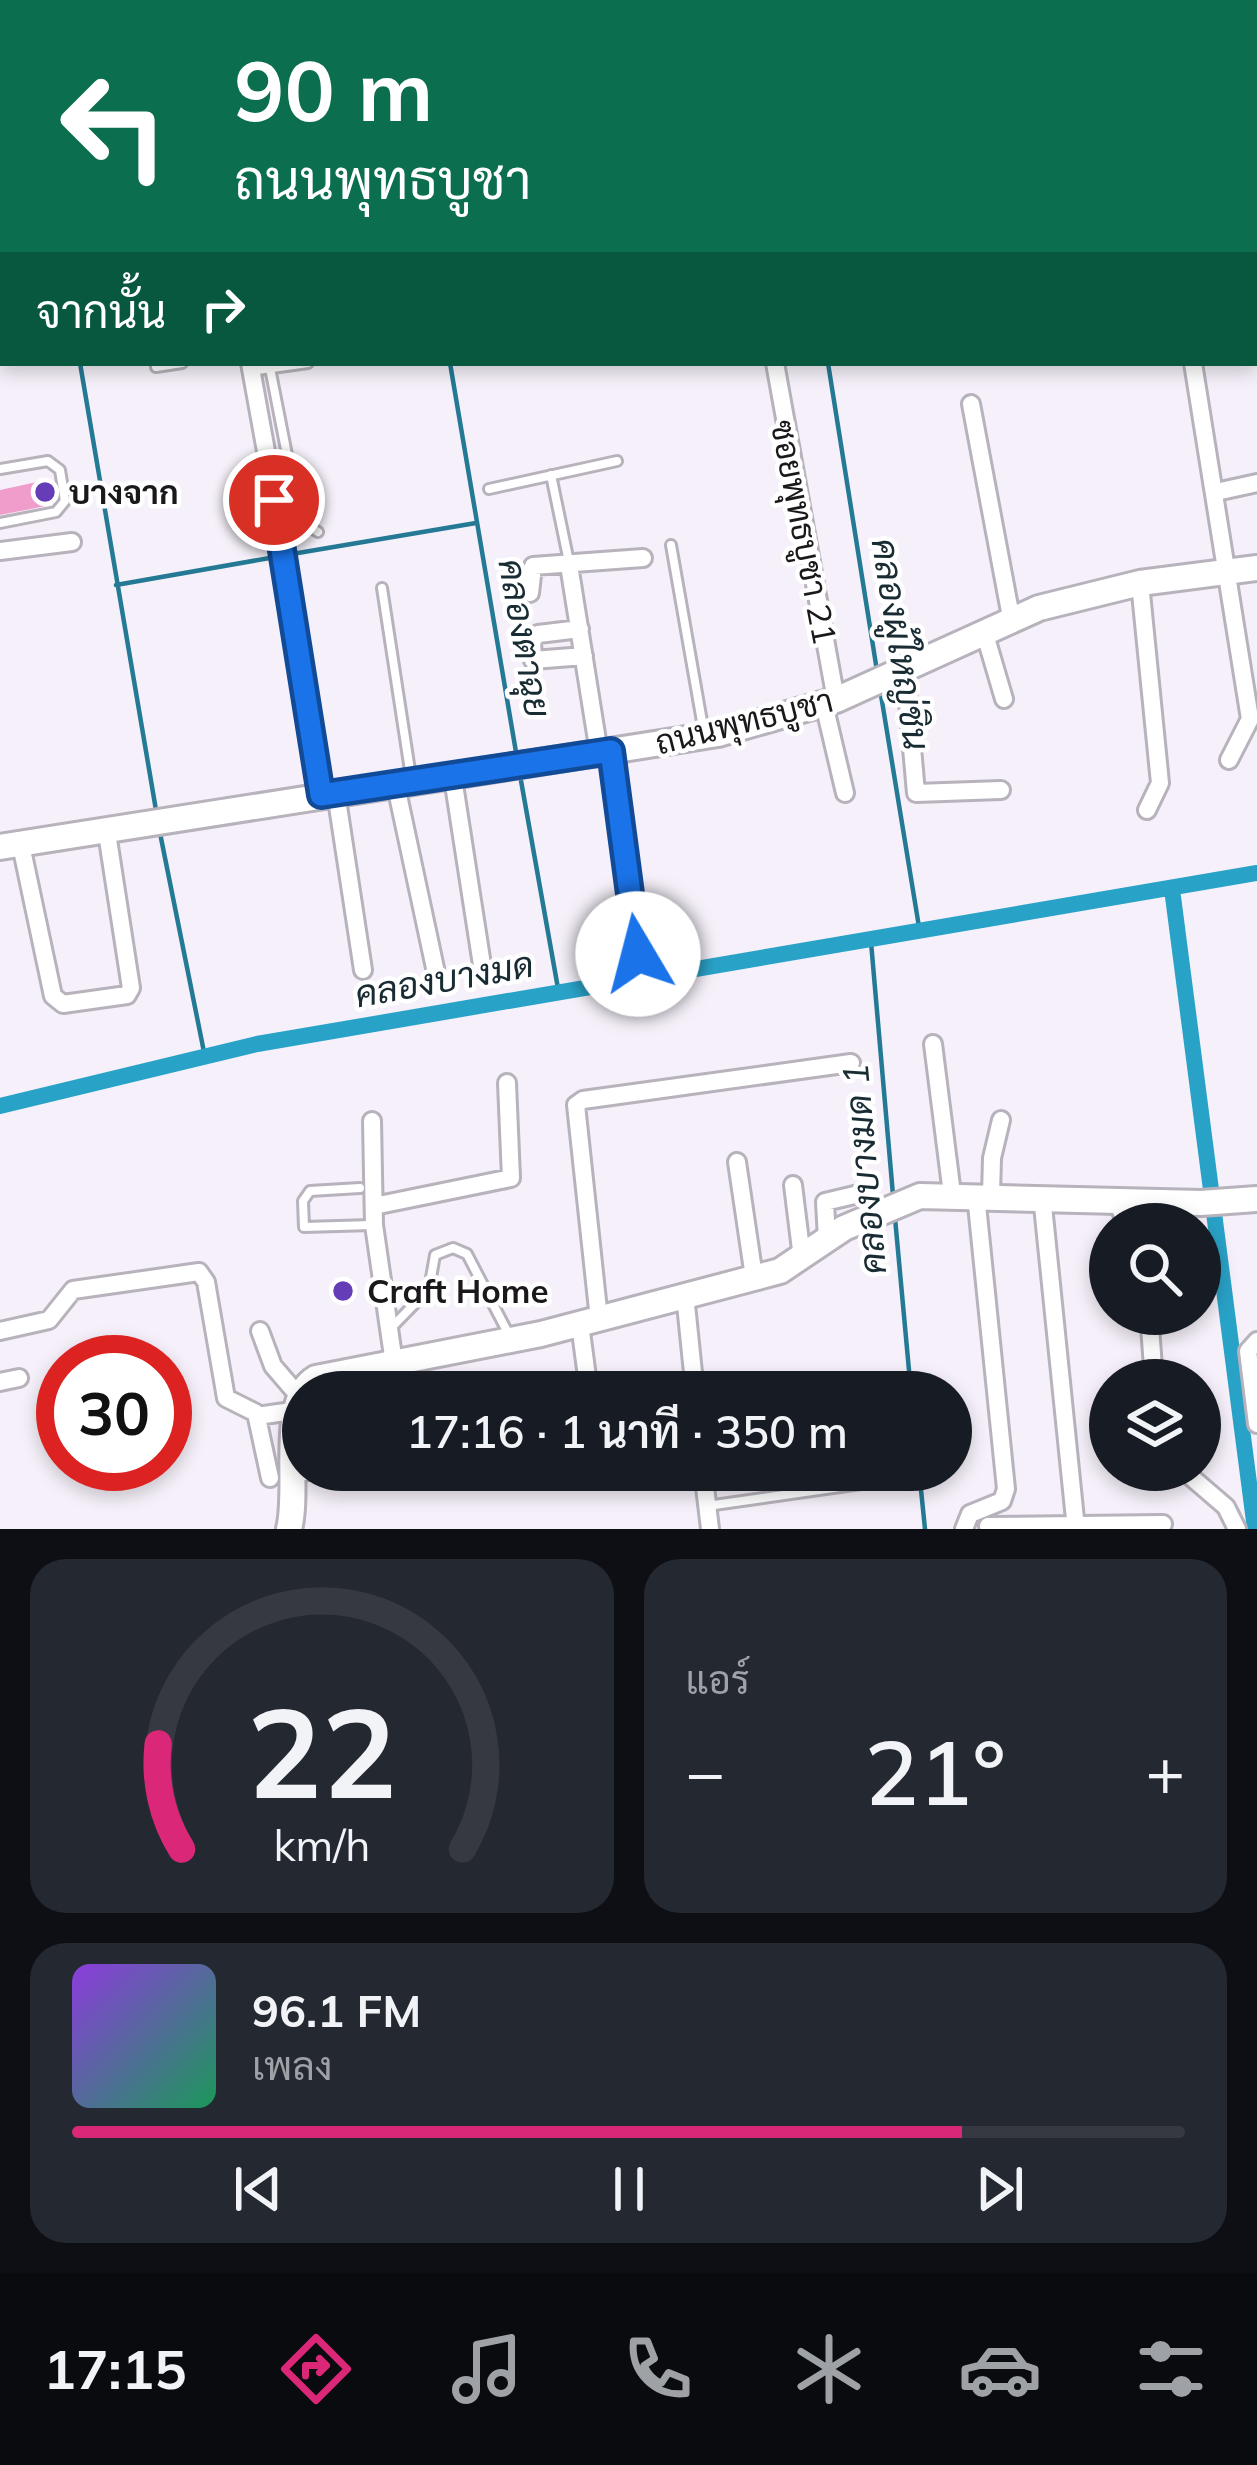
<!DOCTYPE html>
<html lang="th">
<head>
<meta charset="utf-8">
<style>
	:root { --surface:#171b24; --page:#242831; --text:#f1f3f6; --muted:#9ea1a6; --line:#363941; --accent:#db2777 }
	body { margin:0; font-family:Mulish,Sarabun,sans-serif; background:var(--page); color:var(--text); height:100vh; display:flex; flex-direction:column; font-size:45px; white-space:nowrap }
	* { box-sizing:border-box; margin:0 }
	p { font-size:39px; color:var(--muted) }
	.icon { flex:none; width:66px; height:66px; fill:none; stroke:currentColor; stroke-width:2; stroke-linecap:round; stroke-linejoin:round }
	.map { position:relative; height:1529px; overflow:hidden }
	.details { display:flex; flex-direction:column; gap:30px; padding:30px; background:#0d0f14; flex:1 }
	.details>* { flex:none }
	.banner { position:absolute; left:0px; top:0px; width:1257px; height:366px; box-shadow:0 6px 18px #0003; background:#0b6e4f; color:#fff; overflow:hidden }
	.buttons { position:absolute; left:1089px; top:1203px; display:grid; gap:24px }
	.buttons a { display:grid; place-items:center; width:132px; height:132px; border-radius:50%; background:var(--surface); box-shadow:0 6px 18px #0003; font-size:60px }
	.speed { position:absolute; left:36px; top:1335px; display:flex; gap:24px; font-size:60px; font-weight:700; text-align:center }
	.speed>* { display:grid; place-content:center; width:156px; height:156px; border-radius:50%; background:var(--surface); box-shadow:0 6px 18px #0003; line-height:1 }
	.speed .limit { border:18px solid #d22; background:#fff; color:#111 }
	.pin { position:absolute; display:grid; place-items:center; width:102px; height:102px; color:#fff; margin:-51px; border:6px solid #fff; border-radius:50%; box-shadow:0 3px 12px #0007 }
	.me { position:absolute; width:132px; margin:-66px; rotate:352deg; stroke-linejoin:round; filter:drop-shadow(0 0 9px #0008) }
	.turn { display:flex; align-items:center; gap:42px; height:252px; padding:0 36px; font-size:54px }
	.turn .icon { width:156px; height:156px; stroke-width:2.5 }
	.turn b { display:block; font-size:84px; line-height:102px }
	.then { display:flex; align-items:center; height:114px; padding:0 36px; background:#0003; gap:24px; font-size:45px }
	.big { font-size:90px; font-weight:600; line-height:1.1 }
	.details .tile { flex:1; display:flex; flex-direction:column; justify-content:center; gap:18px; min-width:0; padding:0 42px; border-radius:36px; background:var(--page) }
	.details .dial { align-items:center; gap:0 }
	.dial svg { height:312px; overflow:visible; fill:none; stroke:var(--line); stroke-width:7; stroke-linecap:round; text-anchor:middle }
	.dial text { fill:var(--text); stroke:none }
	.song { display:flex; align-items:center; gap:36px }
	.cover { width:144px; height:144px; border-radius:18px; background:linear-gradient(135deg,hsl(270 70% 55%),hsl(150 70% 35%)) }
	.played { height:12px; border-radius:6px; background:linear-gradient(90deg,var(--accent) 80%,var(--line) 80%) }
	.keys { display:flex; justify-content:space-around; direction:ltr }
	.heat { display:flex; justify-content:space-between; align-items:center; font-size:66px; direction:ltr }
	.details .tiles { flex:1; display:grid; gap:30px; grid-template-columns:1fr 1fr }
	.tile:last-child { grid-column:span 2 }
	.trip { position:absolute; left:282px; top:1371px; width:690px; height:120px; border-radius:60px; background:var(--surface); box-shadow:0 6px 18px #0003; font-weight:600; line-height:120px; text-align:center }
	.menu { display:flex; height:192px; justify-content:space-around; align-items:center; background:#090b0e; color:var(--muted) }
	.menu .icon { width:84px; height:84px }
	.menu .current { color:var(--accent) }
	.menu b { font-size:54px; color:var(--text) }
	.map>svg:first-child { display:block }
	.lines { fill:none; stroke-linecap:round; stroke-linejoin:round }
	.stream { stroke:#247994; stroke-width:4.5 }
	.canal { stroke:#29a2c8; stroke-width:16 }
	.building { fill:#f09dcc }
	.lane-casing { stroke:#b7b2bb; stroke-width:14 }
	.street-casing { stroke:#b7b2bb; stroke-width:22 }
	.secondary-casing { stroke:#b7b2bb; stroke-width:30 }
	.lane { stroke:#fff; stroke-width:8 }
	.street { stroke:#fff; stroke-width:16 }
	.secondary { stroke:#fff; stroke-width:24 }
	.route-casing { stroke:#114b97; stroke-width:30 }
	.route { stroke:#1a73e8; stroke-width:21 }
	.poi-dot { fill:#653db6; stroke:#fff; stroke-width:4.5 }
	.labels { text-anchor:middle; stroke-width:9; stroke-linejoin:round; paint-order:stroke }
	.poi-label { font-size:33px; font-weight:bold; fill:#1a181b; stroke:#fff; text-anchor:start }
	.street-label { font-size:33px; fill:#1a181b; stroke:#fff }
	.water-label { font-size:36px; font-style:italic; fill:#192c34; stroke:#fff }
</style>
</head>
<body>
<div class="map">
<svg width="1257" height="1529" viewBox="0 0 1257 1529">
	<rect width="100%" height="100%" fill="#f5f0f9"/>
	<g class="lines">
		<path class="stream" d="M582,0V3
			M780,0V3
			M973,0L974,3
			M115,3L124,0
			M0,45L3,44
			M0,238L3,248
			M0,354L3,353
			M80,363L157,816
			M450,363L517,758
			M828,363L877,671
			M292,554L476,523
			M116,585L281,556
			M880,689L920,933
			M520,775L559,994
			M160,833L205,1057
			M871,942L893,1195
			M895,1218L911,1392
			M919,1470L925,1529"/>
		<path class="canal" d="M1172,889L1255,1529
			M0,1106L257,1044L1257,873"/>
	</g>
	<path class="building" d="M46,480L51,505L0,515V490Z"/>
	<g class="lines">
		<defs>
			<path id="lane" d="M156,367L182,363
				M270,368L300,521L318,532
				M251,371L308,363
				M0,469L48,461L60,470L65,501L56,512L0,523
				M551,475L569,562
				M489,489L617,461
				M671,545L704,733
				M382,588L411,777
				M360,1188L310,1191L303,1201L304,1227L372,1225
				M392,1327L429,1289L435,1255L453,1248L467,1254L508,1333
				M707,1506L889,1480"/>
			<path id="street" d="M430,0L431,3
				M730,0L731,3
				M1117,0L1118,3
				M876,3L879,0
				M250,363L294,606L321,795
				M775,363L836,700
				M1193,363L1250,719L1229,760
				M971,404L1011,617
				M1216,492L1257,483
				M0,551L72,542
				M569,565L599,753
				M1140,583L1160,783L1147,810
				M530,593L533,566L643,558
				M580,629L538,634L532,641L533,660L584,656
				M984,631L1004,699
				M905,668L916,793L1001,790
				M824,704L845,793
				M611,751L638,954
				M453,778L482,965
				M396,786L435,968
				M336,793L363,970
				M21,845L53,996L63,1004L127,995L131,988L107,833
				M933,1044L952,1194
				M372,1121L374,1225L394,1363
				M737,1162L754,1277
				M793,1185L802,1258
				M991,1195L992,1158L1001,1120
				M1042,1196L1076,1529
				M1116,1198L1126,1224
				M374,1206L511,1178L507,1083
				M827,1239L825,1202L863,1193
				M685,1295L695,1392
				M1149,1314L1154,1380
				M599,1319L576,1105L583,1100L851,1063
				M580,1324L589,1392
				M0,1331L49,1320L73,1290L199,1272L206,1282L226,1398L256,1413L270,1478
				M260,1331L273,1366L298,1395
				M1257,1341L1248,1351L1257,1424
				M0,1382L19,1378
				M257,1416L292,1411
				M703,1470L710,1529
				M1183,1470L1226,1507L1237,1529
				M297,1473L315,1470
				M988,1526L1163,1524
				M964,1529L970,1514L1002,1501L1006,1489L976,1195"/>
			<path id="secondary" d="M0,847L718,734L836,700L1039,608L1140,583L1257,568
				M289,1529C300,1486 278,1400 316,1378L541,1334L780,1271L844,1228L920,1196L1201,1203L1257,1199"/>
		</defs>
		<use href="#lane" class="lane-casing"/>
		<use href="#street" class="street-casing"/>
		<use href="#secondary" class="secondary-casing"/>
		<use href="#lane" class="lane"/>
		<use href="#street" class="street"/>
		<use href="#secondary" class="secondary"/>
	</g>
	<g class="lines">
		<defs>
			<path id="route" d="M274,500L321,795L611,751L638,954"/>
		</defs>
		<use href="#route" class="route-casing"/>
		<use href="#route" class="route"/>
	</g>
	<g class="poi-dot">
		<circle cx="45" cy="492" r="12"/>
		<circle cx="343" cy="1291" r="12"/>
	</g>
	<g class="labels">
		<g class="poi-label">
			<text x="69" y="504">บางจาก</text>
			<text x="367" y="1303">Craft Home</text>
		</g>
		<g class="street-label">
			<text transform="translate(804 532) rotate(79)" y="12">ซอยพุทธบูชา 21</text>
			<text transform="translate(744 721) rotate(-14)" y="12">ถนนพุทธบูชา</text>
		</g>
		<g class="water-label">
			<text transform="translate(525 638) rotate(80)" y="13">คลองตาฉุย</text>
			<text transform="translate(901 644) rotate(81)" y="13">คลองผู้ใหญ่ชิน</text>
			<text transform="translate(444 979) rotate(-10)" y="13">คลองบางมด</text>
			<text transform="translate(864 1169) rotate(-95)" y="13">คลองบางมด 1</text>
		</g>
	</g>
</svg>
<div class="buttons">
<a><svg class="icon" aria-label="search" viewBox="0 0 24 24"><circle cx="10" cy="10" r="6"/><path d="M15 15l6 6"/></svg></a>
<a><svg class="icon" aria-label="layers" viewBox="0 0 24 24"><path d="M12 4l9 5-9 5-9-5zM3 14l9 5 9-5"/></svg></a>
</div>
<div class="speed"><div class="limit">30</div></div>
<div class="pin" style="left:274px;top:500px;background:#d93025"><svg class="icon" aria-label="arrive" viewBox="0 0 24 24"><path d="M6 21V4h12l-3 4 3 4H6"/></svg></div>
<svg class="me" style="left:638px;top:954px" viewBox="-20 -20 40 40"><circle r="19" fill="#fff"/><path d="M0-13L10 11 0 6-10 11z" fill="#1a73e8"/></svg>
<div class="trip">17:16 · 1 นาที · 350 m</div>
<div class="banner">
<div class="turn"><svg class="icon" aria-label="left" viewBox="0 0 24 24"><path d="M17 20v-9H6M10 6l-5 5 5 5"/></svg><div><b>90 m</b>ถนนพุทธบูชา</div></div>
<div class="then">จากนั้น<svg class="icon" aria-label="right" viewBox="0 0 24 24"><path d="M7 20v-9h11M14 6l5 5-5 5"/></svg></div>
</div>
</div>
<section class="details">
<div class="tiles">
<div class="tile dial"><svg viewBox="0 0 100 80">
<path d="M14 69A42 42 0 1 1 86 69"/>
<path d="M14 69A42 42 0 0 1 8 42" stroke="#db2777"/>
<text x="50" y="56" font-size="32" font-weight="700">22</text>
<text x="50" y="72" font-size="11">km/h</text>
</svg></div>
<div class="tile"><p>แอร์</p>
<div class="heat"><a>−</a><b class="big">21°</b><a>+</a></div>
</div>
<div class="tile">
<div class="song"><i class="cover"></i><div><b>96.1 FM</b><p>เพลง</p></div></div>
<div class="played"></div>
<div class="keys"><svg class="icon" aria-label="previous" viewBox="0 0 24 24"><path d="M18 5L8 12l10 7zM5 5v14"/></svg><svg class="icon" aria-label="pause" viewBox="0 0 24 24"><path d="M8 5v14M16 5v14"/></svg><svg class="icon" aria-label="next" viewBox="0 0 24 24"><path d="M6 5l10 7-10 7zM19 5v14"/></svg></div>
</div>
</div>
</section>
<nav class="menu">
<b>17:15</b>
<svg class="icon current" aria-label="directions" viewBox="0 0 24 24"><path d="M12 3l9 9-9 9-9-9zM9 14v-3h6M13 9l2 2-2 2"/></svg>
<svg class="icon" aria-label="music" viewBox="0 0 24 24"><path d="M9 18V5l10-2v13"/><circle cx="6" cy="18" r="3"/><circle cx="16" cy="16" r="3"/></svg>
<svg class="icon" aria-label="phone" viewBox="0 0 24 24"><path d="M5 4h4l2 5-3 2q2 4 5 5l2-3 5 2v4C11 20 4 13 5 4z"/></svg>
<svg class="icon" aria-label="climate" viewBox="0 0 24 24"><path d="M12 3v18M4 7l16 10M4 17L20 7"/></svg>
<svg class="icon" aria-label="car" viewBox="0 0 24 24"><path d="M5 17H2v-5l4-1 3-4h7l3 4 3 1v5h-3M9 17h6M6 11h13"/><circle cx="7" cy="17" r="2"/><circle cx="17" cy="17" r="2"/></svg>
<svg class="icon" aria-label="filters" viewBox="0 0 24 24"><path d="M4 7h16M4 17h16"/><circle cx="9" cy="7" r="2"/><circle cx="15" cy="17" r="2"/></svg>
</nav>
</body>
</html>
